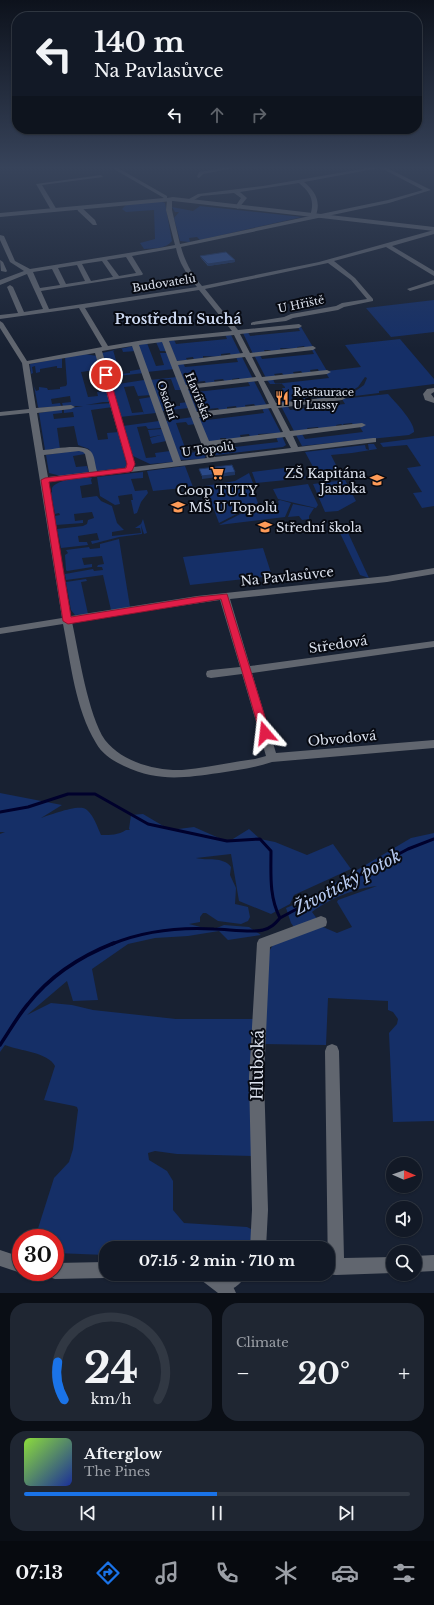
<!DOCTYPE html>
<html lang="en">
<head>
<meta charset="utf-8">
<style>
	:root { --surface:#121926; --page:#1f2632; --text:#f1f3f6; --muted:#9ca0a7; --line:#313843; --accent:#1a73e8 }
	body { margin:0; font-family:"Libre Baskerville",serif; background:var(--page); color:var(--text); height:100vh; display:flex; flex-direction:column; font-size:15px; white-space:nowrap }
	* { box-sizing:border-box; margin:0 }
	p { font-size:13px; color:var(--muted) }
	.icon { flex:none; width:22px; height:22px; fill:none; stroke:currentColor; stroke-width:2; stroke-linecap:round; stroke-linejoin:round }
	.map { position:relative; height:1293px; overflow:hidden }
	.details { display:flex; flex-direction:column; gap:10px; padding:10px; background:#0a0e15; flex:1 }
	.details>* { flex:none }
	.guide { position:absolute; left:12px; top:12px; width:410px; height:122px; border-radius:16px; box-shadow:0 1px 3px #0004,0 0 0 1px var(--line); background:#121926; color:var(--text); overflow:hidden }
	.needle { width:26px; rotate:92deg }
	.tools { position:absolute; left:386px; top:1157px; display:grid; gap:8px }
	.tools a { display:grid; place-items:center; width:36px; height:36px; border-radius:50%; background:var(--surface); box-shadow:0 1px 3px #0004,0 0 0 1px var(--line); font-size:20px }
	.speed { position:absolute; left:12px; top:1229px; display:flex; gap:8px; font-size:20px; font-weight:700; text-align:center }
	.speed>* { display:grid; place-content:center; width:52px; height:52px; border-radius:50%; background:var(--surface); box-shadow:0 1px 3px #0004,0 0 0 1px var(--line); line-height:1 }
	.speed .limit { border:6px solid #d22; background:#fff; color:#111 }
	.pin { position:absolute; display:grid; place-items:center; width:34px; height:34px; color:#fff; margin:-17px; border:2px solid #fff; border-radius:50%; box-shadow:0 1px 4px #0007 }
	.me { position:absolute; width:44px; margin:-22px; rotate:343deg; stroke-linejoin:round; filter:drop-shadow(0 0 3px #0008) }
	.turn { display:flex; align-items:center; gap:14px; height:84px; padding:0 16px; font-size:18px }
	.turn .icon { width:52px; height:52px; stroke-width:2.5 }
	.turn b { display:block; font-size:28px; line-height:34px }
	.lanes { display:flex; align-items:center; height:38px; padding:0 16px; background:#0003; justify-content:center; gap:20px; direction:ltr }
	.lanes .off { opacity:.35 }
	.big { font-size:30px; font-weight:700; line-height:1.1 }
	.details .card { flex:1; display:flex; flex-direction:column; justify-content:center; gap:6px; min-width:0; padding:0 14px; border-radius:16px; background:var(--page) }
	.details .dial { align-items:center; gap:0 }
	.dial svg { height:104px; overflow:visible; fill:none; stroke:var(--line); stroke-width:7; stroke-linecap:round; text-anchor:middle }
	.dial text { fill:var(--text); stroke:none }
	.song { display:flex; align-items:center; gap:12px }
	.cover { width:48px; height:48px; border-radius:6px; background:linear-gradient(135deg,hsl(90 70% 55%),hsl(230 70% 35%)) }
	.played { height:4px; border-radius:2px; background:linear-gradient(90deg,var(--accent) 50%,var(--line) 50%) }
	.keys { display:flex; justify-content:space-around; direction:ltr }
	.heat { display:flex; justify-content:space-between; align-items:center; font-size:22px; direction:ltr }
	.details .tiles { flex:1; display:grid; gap:10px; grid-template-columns:1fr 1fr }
	.card:last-child { grid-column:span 2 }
	.trip { position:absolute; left:99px; top:1241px; width:236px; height:40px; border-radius:16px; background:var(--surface); box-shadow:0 1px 3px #0004,0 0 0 1px var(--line); font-weight:700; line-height:40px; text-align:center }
	.tab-bar { display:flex; height:64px; justify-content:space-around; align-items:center; background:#070a0f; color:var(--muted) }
	.tab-bar .icon { width:28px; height:28px }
	.tab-bar .active { color:var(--accent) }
	.tab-bar b { font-size:18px; color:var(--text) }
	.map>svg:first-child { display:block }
	.green { fill:#152f67; fill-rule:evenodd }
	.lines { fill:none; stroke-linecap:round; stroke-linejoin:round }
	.stream-far1 { stroke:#00012c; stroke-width:3 }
	.stream { stroke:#00012c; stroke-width:3.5 }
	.minor { fill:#61666f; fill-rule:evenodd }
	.tertiary { fill:#61666f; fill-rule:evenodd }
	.wall { fill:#254076 }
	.shaded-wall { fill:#1e3460 }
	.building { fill:#2b4a89; stroke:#1e3460 }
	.route { fill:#e11d48; stroke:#92132f }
	.labels { text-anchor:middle; stroke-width:4; stroke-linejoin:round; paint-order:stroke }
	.far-street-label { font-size:11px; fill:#dde3ef; stroke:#070a12 }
	.far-poi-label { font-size:11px; fill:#dde3ef; stroke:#070a12; text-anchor:start }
	.poi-label { font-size:13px; fill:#dde3ef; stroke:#070a12; text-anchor:start }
	.street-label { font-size:13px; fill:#dde3ef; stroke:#070a12 }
	.far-district-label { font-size:14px; font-weight:bold; fill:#ccd8f0; stroke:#070a12 }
	.near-street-label { font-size:16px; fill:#dde3ef; stroke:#070a12 }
	.near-water-label { font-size:17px; font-style:italic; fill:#b7caf0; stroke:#070a12 }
</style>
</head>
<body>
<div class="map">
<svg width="434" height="1293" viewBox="0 0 434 1293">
	<rect width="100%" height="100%" fill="#182132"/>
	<path class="green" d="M160,201L165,203L172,241C166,249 154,248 144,249L140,243L155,239L154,210L126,212L122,209L126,205Z
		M200,206L302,217L200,240L197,237L189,238L190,242H189L180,241L174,218L179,212H175L172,207L193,211Z
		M434,300V332L391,337L366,308Z
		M298,327H301L313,347L305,348L304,346L297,347L298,349L280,348L281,350L271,351L270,350H264L265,352L253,354L243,333L248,332L250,336L300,331Z
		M230,333L241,355L231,356L230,353L221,354V357L203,356V359L194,360L193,357L186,358L187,360L176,361L169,341L174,340L176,344L227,339L225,334Z
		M400,339L434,379V384L379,391V393L347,397L364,385L367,378L365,377L358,387L341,397L318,400L316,397L309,398L310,401L300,402L298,399L290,400L291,403L280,404L279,401H284L283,397L286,396L282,388H285V387L281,383L270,384L267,380L273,379L275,384L329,378L326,373L319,372L318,369L310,370L311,373L303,374L301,371L293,372L294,374L284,376L282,373L274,374L276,377L266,378L254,355H260L262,359L314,354L312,350L314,349L327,371L361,367L345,345Z
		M163,341L164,343L162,344H164L167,351H160L156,342L147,343L156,366L164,365L160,353H168L171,361H168H171L174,369L147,372L138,345L162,340Z
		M133,346L136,351L123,352L122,349L113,350L120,374L130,373V371L142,369L144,373L109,377L102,353Z
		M85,354L97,356L102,369L81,372L88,397L98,396L97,392L108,391L111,402H103L86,405L112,403L113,407L91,410L98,440L108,439L107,433L119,432L127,466L124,468L96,471L89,449L78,445L74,426L57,428L60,449L45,450L39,413L62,409V413L53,414L54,419L74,417L73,412L64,413V409L83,406H63L62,403L71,402L70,396L51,399L52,404L60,403L61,406L39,408L38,407L34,386L36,391L39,390V387L47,388L48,390L60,389V387L66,386L67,384L65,357Z
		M236,357H242L253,379L240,380L239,378L232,379V381L225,382L223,379L214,380L215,383L206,384L205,381L194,382L195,385L185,386L177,364L183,363L185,367L238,362Z
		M62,358V368H57V366L40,369V372L36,373L35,366L32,367L33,373L31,374L30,364Z
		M177,377L182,390H175L171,379L161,380L171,406H180V403L188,402L189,408L162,411L150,380Z
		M144,380L145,381L151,395L138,396L134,386L124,387L132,413L143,412L144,414L139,399L151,397L156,413L120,417L112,385Z
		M254,381L267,406L256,407L254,404L245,405L246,408L237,409L236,406L227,407V410L220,411L218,408L208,409L209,412L196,411L187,388H193L196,392L250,386L248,382Z
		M388,394C395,402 415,422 414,432L409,435L302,446L296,435L302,434L305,439L363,432L358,424L353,425L352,423L343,424L344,426L341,424L336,425L337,427L319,429L318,427L307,428L308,430L294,431L281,406L287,405L290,410L345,404L342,399Z
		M262,408H268L281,433L258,434L259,436L250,437L249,434L240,435L241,438L227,440L226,438H220L221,441L208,443L198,419L204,415L207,420L264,413Z
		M193,417L196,424L188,425L186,422L176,423L187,453L198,452L196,448L205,446C206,451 207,455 204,459L179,460L165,421Z
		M159,421L162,428L148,429L146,426L137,427L146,458L156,457L155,453L170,451L173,462L150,464L133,456L123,428H125L123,426Z
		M162,429L166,441L152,444L150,438L161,435L150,437L148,430Z
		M282,436L286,445L283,447L216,455L212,451L210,445L216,444L219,449L278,442L276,437Z
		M434,436V506L422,508L413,493L422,492L407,468L421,466L407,445L383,447L380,443Z
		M368,444H374L377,449L352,453L331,455L341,475L339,476L334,475L318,476L305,452L365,445L366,449L369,450Z
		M79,450L85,451V454L73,456L76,467L87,466L89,472L61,476L49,473L46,455Z
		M185,466L193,487L153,491L147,471Z
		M300,466L306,478L256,483L252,472Z
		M143,472V478L131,479L135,491L147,490L148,493L141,502L137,513L134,514L131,500H133L132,494L118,496L120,504L115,505L100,496L97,477Z
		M249,473L253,483L251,484L258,503L219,523L205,486L235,481Z
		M92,478L91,480L92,484L80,486L82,498L97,496L101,501L112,506L117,523L124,530L112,532V536L141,533L140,528H135L141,524L143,519L147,533L144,534L141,525L142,534L119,537L92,544L91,541L99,540L97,533L78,536L79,542H87L88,545L61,548L57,529L83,526L87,524L88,520L94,518L92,512L74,514L75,521L83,520V523L56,525L55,516L60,515L59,513L55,514L51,493L52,492V488C57,479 82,477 92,478Z
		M345,480L356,501L338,511L325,512L313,484Z
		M308,484L318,505L316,508L278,499L273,489Z
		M280,500L291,503L285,517L219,525L258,505L260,507L279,505L278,501Z
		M293,504L314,508L309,516V519L302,520L299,516L288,517Z
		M344,524L369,578L360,575L339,531Z
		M119,539L130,607L111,610L103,575L66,580L65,574L93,569L94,571L103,570L102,567H97L98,565L104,564L102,556L82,558L84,565L92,564V567L67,571L66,570L65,555L68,553L66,550L89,547L90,549L100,548V544Z
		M263,548L272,576L190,585L183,557Z
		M86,579L87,581L81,582L88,614L75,615L71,610L66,582Z
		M0,793L62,805L41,818C51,815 80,803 87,810C94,816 97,826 101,835C111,835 118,835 126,830H130L129,829L131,815L143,814L170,830L194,827L228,842L249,829L260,839L275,842L307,855L333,844L351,869L294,895L290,904L271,914L239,901L231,854L196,858C207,861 223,856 231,867L230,875L236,888L235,904L248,907L250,917L248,921L241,924L218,921L206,913H203L200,917V922L189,924L212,930L224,925L249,927L261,935L228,940L219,931L188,936L155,938L128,944L92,969L98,1000L73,1001L67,981L27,1015L51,1003L72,1005L93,1010L176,1019H254L252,1156L177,1154L155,1151L148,1153L149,1160L167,1171L173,1181V1210L184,1223L247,1227L251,1229L252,1235L249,1248H106V1255L55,1253V1238H35L54,1178L69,1162L73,1149L78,1110L77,1107L74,1106L44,1100L55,1066C48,1052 19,1051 5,1045L0,1052V834L5,832H0Z
		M434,833V1121L393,1122L389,1033L397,1024L398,1019L393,1012L388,1010V1001L328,998L326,1045L262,1044L266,956L273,945L297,931L291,923L286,908L308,899L411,838ZM377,886L338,900L337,902L352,927L337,933L323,927L312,912C329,899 355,888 377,886Z"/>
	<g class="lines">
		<path class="stream-far1" d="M0,812L28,807L68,794H95L148,824L227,841L260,839L271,851C271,874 269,897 280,918L408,849L434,839
			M112,944C144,931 179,927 214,929C226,929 253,933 263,930C271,928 275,924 280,918"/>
		<path class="stream" d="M0,1045C9,1032 17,1017 28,1004C50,976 81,956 114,943"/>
		<path class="minor" d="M222,168H234L203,174L199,178L197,177L199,172Z
			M368,168H379L304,182C315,191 321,201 316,215L388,200L423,190L381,168H387L431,190L389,203L181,247C185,262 192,274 202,286L319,262L434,230V234L392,246L434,271V276L386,247L334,261L355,278L373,299V301L344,307L338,310L293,318L286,321L251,325V323L253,322L284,317L291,314L336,306L342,303L367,299L351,280L328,263L205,289L238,330L299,324L302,326L299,328L240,334L250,353L313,346L316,348L313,350L252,357L262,377L327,370L331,372L327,374L264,381L276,403L342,396L346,398L342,400L278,408L290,431L362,423L366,425L362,427L293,436L298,447L373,438H376V442L48,482L71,616L197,596L387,576L434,568V574L387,582L230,599L250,666L434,641V647L252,673L276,753L434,740V748L272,762C254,768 237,770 219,773C182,778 159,782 124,766C113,761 102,754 96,743C75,708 71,664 63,624L0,634V628L62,618L29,413L0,416V412L29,409L22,363L0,328V321L3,323L27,361L102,347L79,308L0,319V315L18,313L7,287L10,285L13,287L24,312L43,309L27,274L0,285V280L24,271L10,262L0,240V235L4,236L15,261L30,269L159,248L175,245L166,210L167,200L172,201V210L180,244L310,216C315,201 311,193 299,183L240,192L247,198L238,209L235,207L241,198L234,193L201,196L192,201L189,199L198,194L263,186ZM176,248C179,263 187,275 197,287L49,309L41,291L142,275L143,274L132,256ZM126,257L136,273L119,276L107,260ZM102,261L113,277L91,281L82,264ZM77,265L85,281L66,284L58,268ZM52,269L60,285L40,288L33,272ZM199,290L232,331L144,340L108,346L85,308ZM234,335L243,353L177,361L169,341ZM162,342L207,458L181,461L139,345ZM132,346L173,462L134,467L135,464L102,351ZM95,353L127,464L125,468L97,471C95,465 95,458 92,453C86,442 54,449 43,450L37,413L71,409L75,407L71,405L36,408L29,364ZM245,357L256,377L186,385L178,365ZM258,381L269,404L197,412L188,389ZM271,408L283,432L209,441L199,417ZM285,437L291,448L215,457L210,446ZM79,451L83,452L85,454L89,472L48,477L44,455ZM220,600L240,667L211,670L207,671L206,674L207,677L211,678L242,674L266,756L255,759C231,762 207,768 182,770C156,771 122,762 105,740C88,715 79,654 72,622Z
			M101,175L103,177L42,185L57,210L54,212L51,210L36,184Z
			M76,206H80L95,220L97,225H93L78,211Z
			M0,260L3,262L7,271L6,272L1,271Z
			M434,280V284L410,291L407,289Z
			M434,388V392L431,394L434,398V403L425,400L423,394L427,389Z
			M321,916L326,918L327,922L326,926L270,947L264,1077L268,1210L266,1248H250L252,1210L249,1077L257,943L259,939Z
			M332,1044L337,1046L339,1051L344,1258L393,1257V1273L336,1275L325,1274H328L325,1051L327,1046Z
			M434,1255V1271L415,1272V1256Z
			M225,1274H246C242,1285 229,1293 217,1292L215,1286L217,1280Z"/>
		<path class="tertiary" d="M112,168H118L167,196V198L173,197L434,227V231L173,201L0,217V213L164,198Z
			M0,1250L21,1257V1272H24L21,1273L0,1266Z
			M106,1262V1274H113L106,1278L55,1279L49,1277L47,1272H55V1263Z
			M199,1274C218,1274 228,1272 236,1293H218L201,1280Z"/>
	</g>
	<path class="wall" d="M200,256L235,262L208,266L201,258Z"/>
	<path class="shaded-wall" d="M235,260V262L208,266V264Z
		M235,472V475L202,479V476Z"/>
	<path class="building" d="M226,252L235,260L208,264L200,256Z
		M232,465L235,472L202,476L199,469Z"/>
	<linearGradient id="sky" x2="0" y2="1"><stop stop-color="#0d121c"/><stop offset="0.48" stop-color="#37435a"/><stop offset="1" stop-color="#37435a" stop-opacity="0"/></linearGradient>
	<rect width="434" height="349" fill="url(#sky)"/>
	<path class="route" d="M103,373L109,375L135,464L132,471L129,472L49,482L71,617L197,597L227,594L270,733L268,736H261L260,733L221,599L68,624L63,621L41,480L45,478L126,468L127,464L102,375Z"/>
	<defs>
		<symbol id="restaurant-bare" viewBox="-9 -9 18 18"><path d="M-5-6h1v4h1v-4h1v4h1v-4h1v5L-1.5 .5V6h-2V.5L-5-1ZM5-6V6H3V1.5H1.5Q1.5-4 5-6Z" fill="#fe9b58" stroke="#070a12" stroke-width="2.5" paint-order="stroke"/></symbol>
		<symbol id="supermarket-bare" viewBox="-9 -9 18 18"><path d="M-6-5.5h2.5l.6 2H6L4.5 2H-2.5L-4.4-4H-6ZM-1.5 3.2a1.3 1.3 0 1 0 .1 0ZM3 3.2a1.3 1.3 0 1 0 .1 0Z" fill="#fe9b58" stroke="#070a12" stroke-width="2.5" paint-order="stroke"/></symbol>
		<symbol id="school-bare" viewBox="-9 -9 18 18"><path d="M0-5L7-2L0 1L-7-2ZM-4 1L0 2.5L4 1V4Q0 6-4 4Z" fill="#fe9b58" stroke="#070a12" stroke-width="2.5" paint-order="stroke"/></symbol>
	</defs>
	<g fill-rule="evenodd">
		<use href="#restaurant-bare" x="272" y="388" width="20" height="20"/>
		<use href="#supermarket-bare" x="207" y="463" width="20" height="20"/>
		<use href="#school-bare" x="367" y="470" width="20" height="20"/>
		<use href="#school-bare" x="168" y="497" width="20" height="20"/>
		<use href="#school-bare" x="255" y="517" width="20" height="20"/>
	</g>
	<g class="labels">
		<g class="far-street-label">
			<text transform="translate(164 283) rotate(-9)" y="4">Budovatelů</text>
			<text transform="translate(301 304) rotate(-12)" y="4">U Hřiště</text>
			<text transform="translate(198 396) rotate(68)" y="4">Havířská</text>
			<text transform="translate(167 400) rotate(71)" y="4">Osadní</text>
			<text transform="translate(208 449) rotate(-7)" y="4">U Topolů</text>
		</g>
		<g class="far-poi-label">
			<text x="293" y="396">Restaurace<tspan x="293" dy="13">U Lussy</tspan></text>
		</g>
		<g class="poi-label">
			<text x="366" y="478" text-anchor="end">ZŠ Kapitána<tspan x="366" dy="15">Jasioka</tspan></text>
			<text x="217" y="495" text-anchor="middle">Coop TUTY</text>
			<text x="189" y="512">MŠ U Topolů</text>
			<text x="276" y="532">Střední škola</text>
		</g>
		<g class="street-label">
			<text transform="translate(287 576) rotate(-6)" y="5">Na Pavlasůvce</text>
			<text transform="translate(338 644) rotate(-8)" y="5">Středová</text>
			<text transform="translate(342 738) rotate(-5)" y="5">Obvodová</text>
		</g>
		<g class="far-district-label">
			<text x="178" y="324">Prostřední Suchá</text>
		</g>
		<g class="near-street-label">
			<text transform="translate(257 1065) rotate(-89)" y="6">Hluboká</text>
		</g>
		<g class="near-water-label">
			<text transform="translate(347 882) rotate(-28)" y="6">Životický potok</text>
		</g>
	</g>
</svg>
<div class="tools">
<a><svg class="needle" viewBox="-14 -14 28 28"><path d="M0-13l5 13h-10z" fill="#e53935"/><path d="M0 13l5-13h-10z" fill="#9ca0a7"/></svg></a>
<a><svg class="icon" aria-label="sound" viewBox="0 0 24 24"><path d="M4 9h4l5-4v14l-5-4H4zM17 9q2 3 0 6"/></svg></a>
<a><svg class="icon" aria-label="search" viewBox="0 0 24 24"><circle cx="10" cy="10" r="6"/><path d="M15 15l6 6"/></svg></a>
</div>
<div class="speed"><div class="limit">30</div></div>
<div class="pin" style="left:106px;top:375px;background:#d93025"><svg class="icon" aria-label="arrive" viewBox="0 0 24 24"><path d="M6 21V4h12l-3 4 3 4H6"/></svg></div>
<svg class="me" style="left:265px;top:733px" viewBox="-20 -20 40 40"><path d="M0-17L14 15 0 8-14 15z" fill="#e11d48" stroke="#fff" stroke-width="4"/></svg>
<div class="trip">07:15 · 2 min · 710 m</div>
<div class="guide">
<div class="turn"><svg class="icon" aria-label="left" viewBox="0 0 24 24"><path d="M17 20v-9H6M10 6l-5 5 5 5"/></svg><div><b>140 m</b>Na Pavlasůvce</div></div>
<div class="lanes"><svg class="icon" aria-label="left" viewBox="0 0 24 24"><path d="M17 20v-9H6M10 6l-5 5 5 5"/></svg><svg class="icon off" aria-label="ahead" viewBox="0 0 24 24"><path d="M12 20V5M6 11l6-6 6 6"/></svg><svg class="icon off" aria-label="right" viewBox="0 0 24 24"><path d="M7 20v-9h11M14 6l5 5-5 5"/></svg></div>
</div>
</div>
<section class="details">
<div class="tiles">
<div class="card dial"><svg viewBox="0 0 100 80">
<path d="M14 69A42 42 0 1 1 86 69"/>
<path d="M14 69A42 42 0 0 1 9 40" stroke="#1a73e8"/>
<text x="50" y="56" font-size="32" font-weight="700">24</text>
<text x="50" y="72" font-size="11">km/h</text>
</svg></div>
<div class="card"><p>Climate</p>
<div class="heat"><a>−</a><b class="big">20°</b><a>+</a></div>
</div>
<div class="card">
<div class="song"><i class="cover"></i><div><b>Afterglow</b><p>The Pines</p></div></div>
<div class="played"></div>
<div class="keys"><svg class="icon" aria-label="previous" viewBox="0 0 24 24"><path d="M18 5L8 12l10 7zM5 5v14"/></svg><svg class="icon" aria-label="pause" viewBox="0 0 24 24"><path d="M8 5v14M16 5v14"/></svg><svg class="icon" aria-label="next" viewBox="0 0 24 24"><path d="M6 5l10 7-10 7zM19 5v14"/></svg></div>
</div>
</div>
</section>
<nav class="tab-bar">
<b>07:13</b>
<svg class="icon active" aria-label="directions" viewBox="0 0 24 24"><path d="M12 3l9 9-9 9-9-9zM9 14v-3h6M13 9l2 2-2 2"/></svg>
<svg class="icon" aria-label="music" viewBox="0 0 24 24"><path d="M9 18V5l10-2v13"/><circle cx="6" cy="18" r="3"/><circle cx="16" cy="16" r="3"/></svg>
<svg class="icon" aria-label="phone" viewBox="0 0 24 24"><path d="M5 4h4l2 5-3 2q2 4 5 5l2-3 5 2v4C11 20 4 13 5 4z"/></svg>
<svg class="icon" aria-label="climate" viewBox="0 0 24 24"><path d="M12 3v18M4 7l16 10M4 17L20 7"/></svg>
<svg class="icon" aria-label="car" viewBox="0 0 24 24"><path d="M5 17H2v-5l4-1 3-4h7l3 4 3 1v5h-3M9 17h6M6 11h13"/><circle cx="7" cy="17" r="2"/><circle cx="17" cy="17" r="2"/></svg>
<svg class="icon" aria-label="filters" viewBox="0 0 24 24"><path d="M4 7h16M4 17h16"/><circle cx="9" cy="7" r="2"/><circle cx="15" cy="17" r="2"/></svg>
</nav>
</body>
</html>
